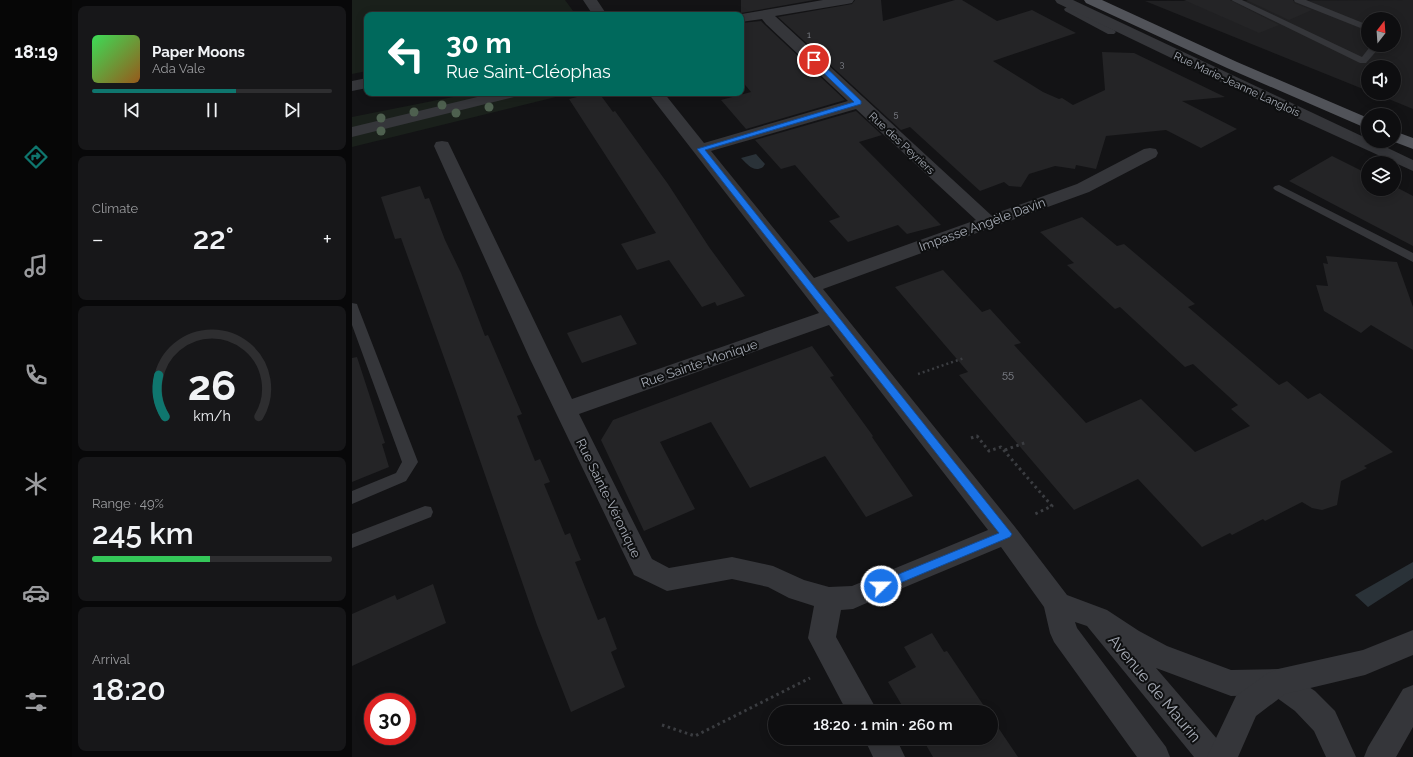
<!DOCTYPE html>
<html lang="en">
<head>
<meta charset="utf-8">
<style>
	:root { --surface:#0e0e10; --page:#171719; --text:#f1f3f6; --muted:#9b9c9f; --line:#2e2e30; --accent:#0f766e }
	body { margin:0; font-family:Raleway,sans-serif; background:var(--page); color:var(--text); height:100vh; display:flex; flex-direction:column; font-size:15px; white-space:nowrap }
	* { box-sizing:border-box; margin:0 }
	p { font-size:13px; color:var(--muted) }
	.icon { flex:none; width:22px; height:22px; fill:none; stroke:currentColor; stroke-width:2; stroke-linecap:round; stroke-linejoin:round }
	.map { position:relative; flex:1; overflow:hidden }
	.details { display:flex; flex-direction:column; gap:6px; padding:6px; background:#080809; width:280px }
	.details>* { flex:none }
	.guide { position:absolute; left:12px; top:12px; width:380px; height:84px; border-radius:8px; box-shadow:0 2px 10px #0003,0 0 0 1px var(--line); background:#00695c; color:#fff; overflow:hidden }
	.needle { width:26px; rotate:17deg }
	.tools { position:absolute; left:1009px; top:12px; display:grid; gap:8px }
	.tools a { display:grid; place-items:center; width:40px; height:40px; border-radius:50%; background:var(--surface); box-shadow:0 2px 10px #0003,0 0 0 1px var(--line); font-size:20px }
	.speed { position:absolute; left:12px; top:693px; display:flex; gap:8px; font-size:20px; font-weight:700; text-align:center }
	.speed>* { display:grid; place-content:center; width:52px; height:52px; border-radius:50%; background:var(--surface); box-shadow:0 2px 10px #0003,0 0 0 1px var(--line); line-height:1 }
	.speed .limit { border:6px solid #d22; background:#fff; color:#111 }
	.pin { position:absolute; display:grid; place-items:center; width:34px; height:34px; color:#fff; margin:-17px; border:2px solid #fff; border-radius:50%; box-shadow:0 1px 4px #0007 }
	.me { position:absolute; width:44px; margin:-22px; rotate:68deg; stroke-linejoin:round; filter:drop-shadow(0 0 3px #0008) }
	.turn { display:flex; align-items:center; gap:14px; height:84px; padding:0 16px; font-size:18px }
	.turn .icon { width:52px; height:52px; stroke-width:2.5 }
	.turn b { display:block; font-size:28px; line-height:34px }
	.big { font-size:30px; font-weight:600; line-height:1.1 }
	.details .card { flex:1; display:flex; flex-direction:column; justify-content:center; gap:6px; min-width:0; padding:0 14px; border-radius:8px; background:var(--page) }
	.details .dial { align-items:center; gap:0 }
	.dial svg { height:104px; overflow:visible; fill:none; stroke:var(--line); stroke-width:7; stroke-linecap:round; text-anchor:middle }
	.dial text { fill:var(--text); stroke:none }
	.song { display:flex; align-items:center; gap:12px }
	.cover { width:48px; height:48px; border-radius:6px; background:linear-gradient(135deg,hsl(130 70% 55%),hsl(30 70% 35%)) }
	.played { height:4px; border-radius:2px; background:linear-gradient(90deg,var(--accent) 60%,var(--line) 60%) }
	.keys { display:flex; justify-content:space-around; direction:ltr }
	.heat { display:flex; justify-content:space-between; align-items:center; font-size:22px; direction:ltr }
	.charge { height:6px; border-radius:3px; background:linear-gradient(90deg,#34c759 49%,var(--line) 0) }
	.trip { position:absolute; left:416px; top:705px; width:230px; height:40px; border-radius:20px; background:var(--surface); box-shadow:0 2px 10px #0003,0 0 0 1px var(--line); font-weight:600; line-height:40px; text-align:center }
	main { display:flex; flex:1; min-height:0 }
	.menu { display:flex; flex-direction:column; width:72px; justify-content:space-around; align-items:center; background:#060606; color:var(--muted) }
	.menu .icon { width:28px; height:28px }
	.menu .active { color:var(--accent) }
	.menu b { font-size:18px; color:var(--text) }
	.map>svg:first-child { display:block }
	.built { fill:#202022; fill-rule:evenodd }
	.green { fill:#1a201b }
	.water { fill:#2a3238 }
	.building { fill:#242426 }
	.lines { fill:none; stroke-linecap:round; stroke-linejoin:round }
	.path-far1 { stroke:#3b3d41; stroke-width:2.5; stroke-dasharray:2 3; stroke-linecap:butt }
	.path { stroke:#3b3d41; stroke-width:3; stroke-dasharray:2.5 3.5; stroke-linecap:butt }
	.service { fill:#35363a; fill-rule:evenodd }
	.pedestrian { fill:#35363a; fill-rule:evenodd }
	.minor { fill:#35363a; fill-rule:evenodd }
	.tertiary { fill:#35363a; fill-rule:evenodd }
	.primary { fill:#515359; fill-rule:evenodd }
	.tree { fill:#4e604f }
	.route { fill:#1a73e8; stroke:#114b97 }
	.labels { text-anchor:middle; stroke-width:4; stroke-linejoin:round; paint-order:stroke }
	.far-number-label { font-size:9px; fill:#868991 }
	.far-street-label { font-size:11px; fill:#a6abb5; stroke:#0e0f10 }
	.number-label { font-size:11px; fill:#868991 }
	.street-label { font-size:13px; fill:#a6abb5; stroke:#0e0f10 }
	.near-street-label { font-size:16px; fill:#a6abb5; stroke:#0e0f10 }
</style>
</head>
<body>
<main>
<nav class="menu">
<b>18:19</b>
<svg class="icon active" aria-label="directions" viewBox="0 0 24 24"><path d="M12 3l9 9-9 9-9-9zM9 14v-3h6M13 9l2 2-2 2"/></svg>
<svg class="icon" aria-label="music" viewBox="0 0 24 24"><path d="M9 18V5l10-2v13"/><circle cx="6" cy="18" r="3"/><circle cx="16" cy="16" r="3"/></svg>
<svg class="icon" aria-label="phone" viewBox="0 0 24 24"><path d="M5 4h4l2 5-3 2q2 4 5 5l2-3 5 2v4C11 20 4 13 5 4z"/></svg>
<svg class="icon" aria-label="climate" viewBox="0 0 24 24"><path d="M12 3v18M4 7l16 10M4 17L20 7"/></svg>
<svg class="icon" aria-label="car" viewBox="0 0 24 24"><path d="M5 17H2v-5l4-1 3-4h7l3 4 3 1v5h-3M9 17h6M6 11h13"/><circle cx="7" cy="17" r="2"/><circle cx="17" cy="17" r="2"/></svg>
<svg class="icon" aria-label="filters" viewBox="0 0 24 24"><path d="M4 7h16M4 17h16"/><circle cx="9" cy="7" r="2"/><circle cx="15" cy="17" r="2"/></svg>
</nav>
<section class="details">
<div class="card">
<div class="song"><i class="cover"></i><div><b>Paper Moons</b><p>Ada Vale</p></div></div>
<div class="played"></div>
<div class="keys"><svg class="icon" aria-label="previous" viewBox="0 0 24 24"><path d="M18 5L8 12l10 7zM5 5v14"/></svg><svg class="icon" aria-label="pause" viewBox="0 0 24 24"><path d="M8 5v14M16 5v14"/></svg><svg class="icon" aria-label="next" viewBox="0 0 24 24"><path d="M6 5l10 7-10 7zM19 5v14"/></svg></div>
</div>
<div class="card"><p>Climate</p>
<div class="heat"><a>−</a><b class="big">22°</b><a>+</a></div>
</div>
<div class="card dial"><svg viewBox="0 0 100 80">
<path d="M14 69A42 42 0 1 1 86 69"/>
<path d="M14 69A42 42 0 0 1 9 37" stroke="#0f766e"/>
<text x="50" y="56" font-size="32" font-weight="700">26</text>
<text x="50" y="72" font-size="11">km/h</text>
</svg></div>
<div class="card"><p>Range · 49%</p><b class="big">245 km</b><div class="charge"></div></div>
<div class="card"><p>Arrival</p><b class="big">18:20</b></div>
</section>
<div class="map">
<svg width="1061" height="757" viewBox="0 0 1061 757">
	<rect width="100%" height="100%" fill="#131315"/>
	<path class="built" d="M1061,0V109L1022,93H1042V67H1016V91L793,1ZM1016,19H1042V45H1016Z"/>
	<path class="green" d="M0,0H213L224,15H15V71L0,74Z
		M111,93H220L0,147V117L111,95Z"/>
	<path class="water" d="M404,154L413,164L411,167C402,173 396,165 389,158Z
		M1061,562V578L1016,607L1003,595Z"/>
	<path class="building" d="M389,0H462L389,13Z
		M503,0H529L531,21L603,0H610L645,21L680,10L724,33L641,61L691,92L707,99L710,98L721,105L753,90L750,52L782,53L873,97L830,101L885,129L849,148L814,130L754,136L744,169L724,165L723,169L703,166L677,174L669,187L657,186L652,182L628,191L558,127L549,130L426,17L500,4Z
		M832,0H878L927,25L907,33Z
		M894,0H941L942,3L960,10L937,20Z
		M409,21L413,25L493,100L394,129L369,100L399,92L389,80V23Z
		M241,93H247L261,112L263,111L316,184L357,247L393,296L365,306L363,302L350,307L317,260L285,270L269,244L304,233L217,99Z
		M504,111L530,135L507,142L589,225L555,234L546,225L496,242L477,221L488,217L443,165L429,169L403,140Z
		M980,156L1016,174V189H1042V186L1061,196V246L937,181Z
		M68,186L73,199L77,198L93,240L109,273L133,336L136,335L170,414L165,416L183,461L188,459L198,482L192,484L213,535L218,533L223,546L229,560L223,562L246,620L253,617L265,649L259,652L273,687L219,712L185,625L104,391L49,238L43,239L29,197Z
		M730,217L765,246L772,244L843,304L836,307L927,385L935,381L956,399L968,393L1041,452L1012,466L1015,468L989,481L985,505L970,510L960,508L950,502L913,521L911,519L880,535L878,533L850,547L786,479L722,510L607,375L616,372L543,287L591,270L630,312L638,309L669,343L662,345L734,423L789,399L843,452L898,426L879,409L886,405L841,364L833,367L768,307L763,309L715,265L722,263L688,232Z
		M974,256L1045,262L1061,307V350L1019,325L1009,333L972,311L964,285L976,286L971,263L976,264Z
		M269,315L285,344L230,363L215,333Z
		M460,346L482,376L478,377L521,436L520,437L561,496L514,517L473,456L398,488L359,422L308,442L343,509L292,531L249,440L261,420Z
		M5,357L33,443L30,444L37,467L0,482V358Z
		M81,584L94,623L0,666V614L43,595L45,600Z
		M580,633L592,652L595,651L636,712H554L536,682L564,667L552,647Z
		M639,717L666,757H581L570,738H639Z"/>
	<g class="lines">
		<path class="path-far1" d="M566,374L612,358"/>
		<path class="path" d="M619,438L625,436L637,451L649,447L700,506L683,514
			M653,450L675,442
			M310,725L343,736L458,678"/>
		<path class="service" d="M879,0H890L1010,57L1017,48V45H1027V48L1014,63H1008Z
			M942,0H954L1016,25V31L943,2Z
			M721,3L725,6L722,9L762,30L764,32L762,34H756L713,11L712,9Z
			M927,185L1061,253V262L923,190L921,188L923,186Z
			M0,303L5,304L6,307L66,462L54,481L0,504V491L44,473L50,462L0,325Z
			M73,506L79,507L81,512L79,517L0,548V534Z"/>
		<path class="pedestrian" d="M142,93H168L166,96L0,137V127Z"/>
		<path class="minor" d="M231,0H245L255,15H241Z
			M471,0H502L500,3L495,4L423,16L639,215L725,184L792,149L798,148L804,149L806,153L804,157L737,192L471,289L663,527L715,595L755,610L787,631L815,646L879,670L926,669L936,673L963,691L983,711L1004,757H974L962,731L943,711L921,695L879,696L804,668L872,747L876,757H842L735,626L723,622L725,628L814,747L818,757H785L702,642L698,633L692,607L649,547L510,605L501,609L489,610L484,637L526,712H495L456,638L462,606L437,598L416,587L380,579L315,591L282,575L178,359L82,146L84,142L90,141L96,142L98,146L220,399L467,313L296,93H312L352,143L496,101L414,24L410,19L389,22V15H384ZM504,109L624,220L462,278L359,151ZM477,325L636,530L500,586L477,587L452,580L421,566L380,557L317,568L300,559L227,414Z
			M703,0H721L1016,139V141H1021L1061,160V171L923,108L705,3Z
			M15,78V88L0,91V81Z
			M512,738H544L553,757H521Z"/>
		<path class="tertiary" d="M1061,630V655L1013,675L933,694L904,716L886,757H855L884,696L916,673L926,669L1011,650Z
			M1061,685V727L1044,757H1012L1016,747L1051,689Z"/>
		<path class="primary" d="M732,0H750L885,62L1016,118V129L875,68L734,3Z
			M1042,131L1061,138V149L1040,141H1042Z"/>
	</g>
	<g class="tree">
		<circle cx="90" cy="105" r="4.5"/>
		<circle cx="137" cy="107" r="4.5"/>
		<circle cx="62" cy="112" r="4.5"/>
		<circle cx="104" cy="113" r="4.5"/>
		<circle cx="29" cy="118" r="4.5"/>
		<circle cx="29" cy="131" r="4.5"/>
	</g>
	<path class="route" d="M459,58H464L509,101V104L353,150L660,534L658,537L529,591L525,589L524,586L525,583L647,533L345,149L502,102L459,61Z"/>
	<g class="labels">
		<g class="far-number-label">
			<text x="457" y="38">1</text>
			<text x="490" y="67">3</text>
			<text x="544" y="117">5</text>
		</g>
		<g class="far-street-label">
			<text transform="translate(885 84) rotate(25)" y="4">Rue Marie-Jeanne Langlois</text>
			<text transform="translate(550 143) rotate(43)" y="4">Rue des Peyriers</text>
		</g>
		<g class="number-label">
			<text x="656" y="378">55</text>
		</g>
		<g class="street-label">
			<text transform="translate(630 224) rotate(-20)" y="5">Impasse Angèle Davin</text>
			<text transform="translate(347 363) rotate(-19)" y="5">Rue Sainte-Monique</text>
			<text transform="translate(257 498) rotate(64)" y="5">Rue Sainte-Véronique</text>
		</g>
		<g class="near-street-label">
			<text transform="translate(803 688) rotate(50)" y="6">Avenue de Maurin</text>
		</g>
	</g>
</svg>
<div class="tools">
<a><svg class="needle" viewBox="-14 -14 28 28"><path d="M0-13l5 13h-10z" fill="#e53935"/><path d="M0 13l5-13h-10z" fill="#9b9c9f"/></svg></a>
<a><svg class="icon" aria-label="sound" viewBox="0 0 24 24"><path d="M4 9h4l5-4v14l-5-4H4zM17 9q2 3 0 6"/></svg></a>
<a><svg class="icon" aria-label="search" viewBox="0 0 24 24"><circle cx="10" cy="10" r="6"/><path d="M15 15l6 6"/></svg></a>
<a><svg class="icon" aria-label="layers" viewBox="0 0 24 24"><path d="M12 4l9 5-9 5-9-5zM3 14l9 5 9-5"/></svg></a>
</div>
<div class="speed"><div class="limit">30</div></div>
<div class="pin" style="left:462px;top:60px;background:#d93025"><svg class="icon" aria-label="arrive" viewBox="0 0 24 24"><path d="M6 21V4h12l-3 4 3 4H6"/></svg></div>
<svg class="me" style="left:529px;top:586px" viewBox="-20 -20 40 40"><circle r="17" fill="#1a73e8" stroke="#fff" stroke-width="3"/><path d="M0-11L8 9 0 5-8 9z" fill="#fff"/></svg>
<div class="trip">18:20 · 1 min · 260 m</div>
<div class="guide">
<div class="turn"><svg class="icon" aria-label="left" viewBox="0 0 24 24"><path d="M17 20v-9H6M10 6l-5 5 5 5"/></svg><div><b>30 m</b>Rue Saint-Cléophas</div></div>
</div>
</div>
</main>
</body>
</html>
